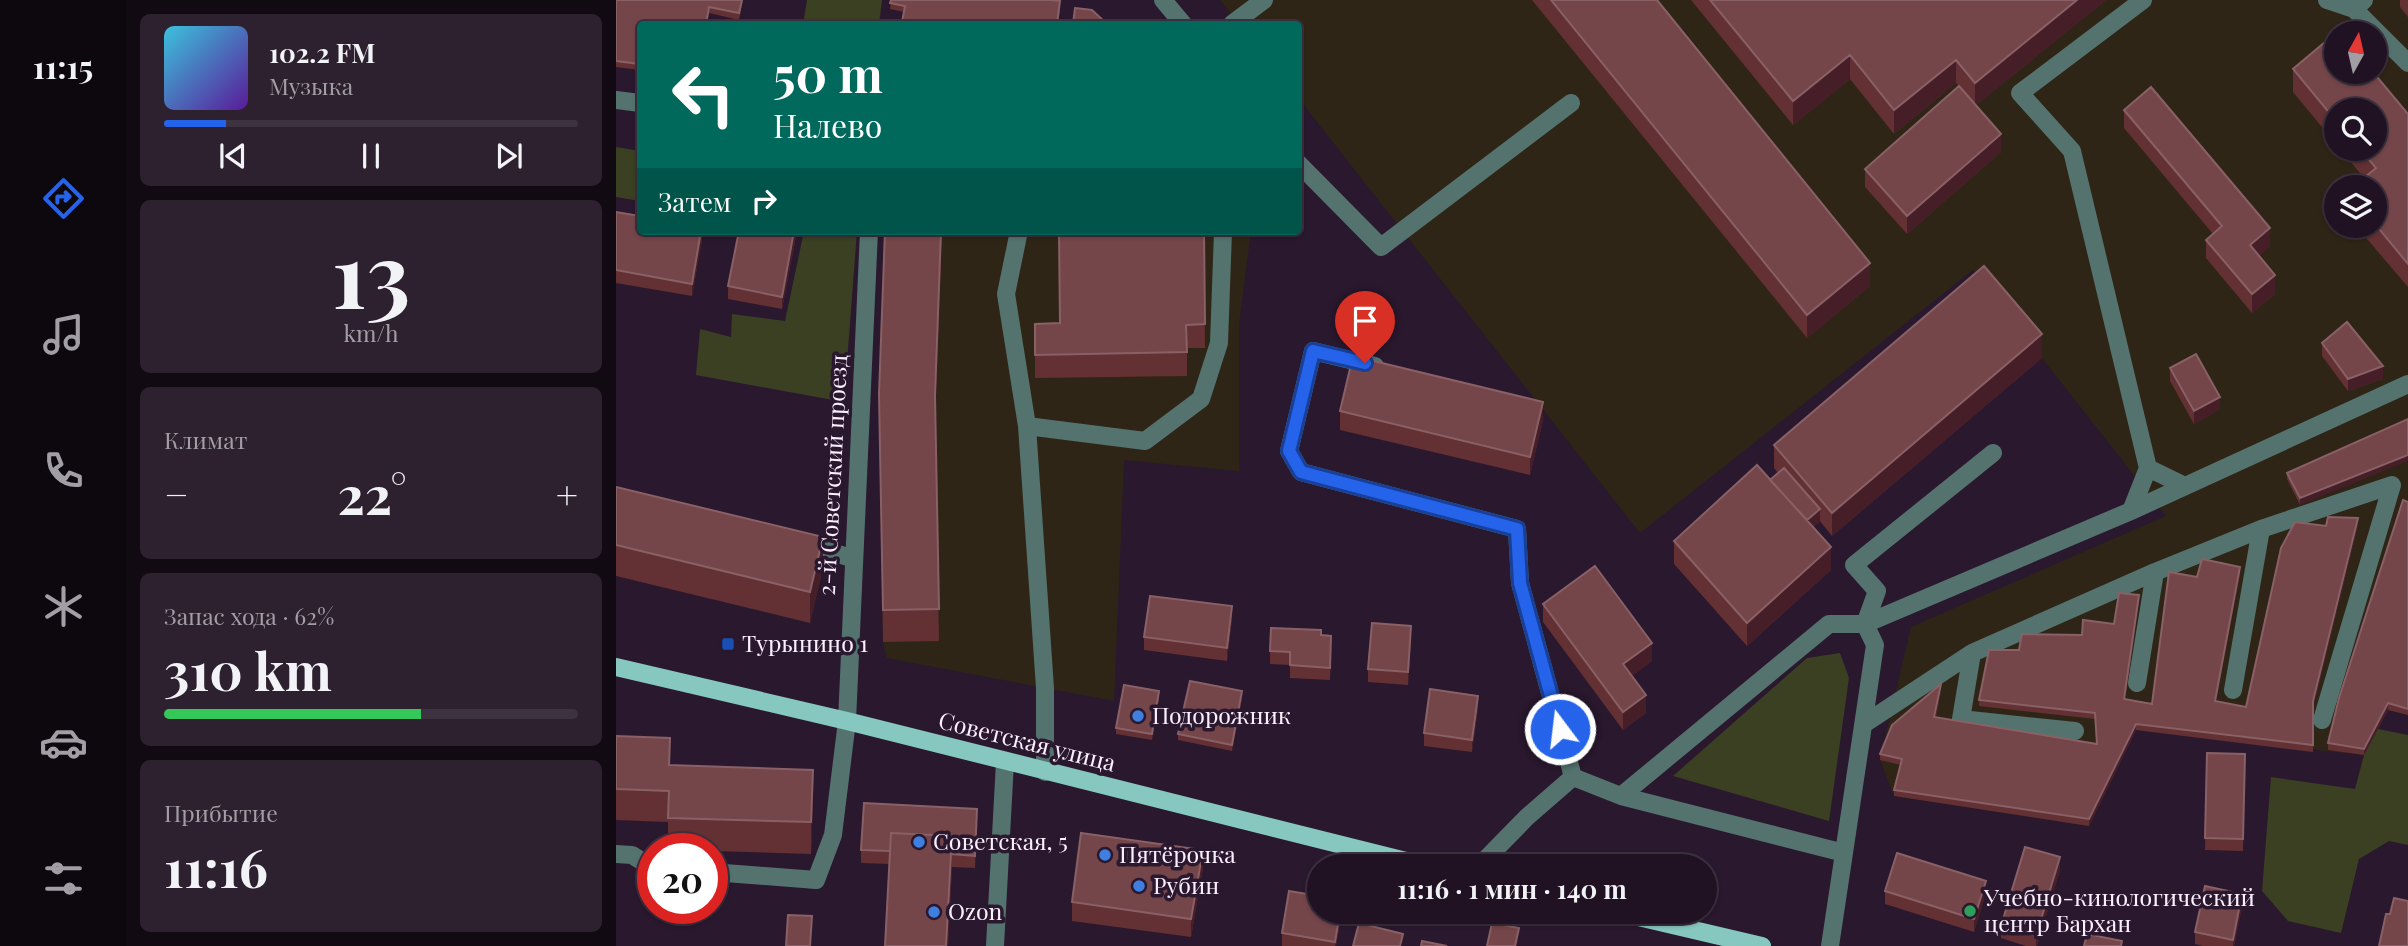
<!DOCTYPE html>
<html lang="ru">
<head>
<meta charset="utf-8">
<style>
	:root { --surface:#201222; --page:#2d202f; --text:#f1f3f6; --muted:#a29ea5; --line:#3d3240; --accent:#2563eb }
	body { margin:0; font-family:"Playfair Display",serif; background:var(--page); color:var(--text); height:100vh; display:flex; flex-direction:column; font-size:26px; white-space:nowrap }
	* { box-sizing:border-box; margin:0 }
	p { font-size:23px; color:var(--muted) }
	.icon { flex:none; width:38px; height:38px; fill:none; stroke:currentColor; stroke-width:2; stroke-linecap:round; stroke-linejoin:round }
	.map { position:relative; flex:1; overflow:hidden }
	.drawer { display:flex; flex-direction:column; gap:14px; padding:14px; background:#120a13; width:490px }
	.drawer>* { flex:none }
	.banner { position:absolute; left:21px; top:21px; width:665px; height:214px; border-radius:7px; box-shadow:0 2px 5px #0004,0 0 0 2px var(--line); background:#00695c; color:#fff; overflow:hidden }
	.needle { width:46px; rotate:8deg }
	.controls { position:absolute; left:1708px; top:21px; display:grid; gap:14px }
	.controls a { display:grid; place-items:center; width:63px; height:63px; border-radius:50%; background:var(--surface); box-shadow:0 2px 5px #0004,0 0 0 2px var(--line); font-size:35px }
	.speed { position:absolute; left:21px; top:833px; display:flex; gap:14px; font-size:35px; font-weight:700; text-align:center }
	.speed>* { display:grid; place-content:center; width:91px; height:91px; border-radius:50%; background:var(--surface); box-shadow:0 2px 5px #0004,0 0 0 2px var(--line); line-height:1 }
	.speed .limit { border:10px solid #d22; background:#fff; color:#111 }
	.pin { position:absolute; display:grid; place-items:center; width:60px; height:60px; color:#fff; margin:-72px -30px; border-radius:50% 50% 50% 0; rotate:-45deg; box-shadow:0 0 7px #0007 }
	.pin .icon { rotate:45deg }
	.me { position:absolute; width:77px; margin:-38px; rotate:345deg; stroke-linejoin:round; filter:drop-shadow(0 0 5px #0008) }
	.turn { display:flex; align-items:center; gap:24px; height:147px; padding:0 21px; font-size:32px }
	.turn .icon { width:91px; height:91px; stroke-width:2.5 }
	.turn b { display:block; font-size:49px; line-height:60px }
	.then { display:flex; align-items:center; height:66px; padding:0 21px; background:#0003; gap:14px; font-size:26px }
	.big { font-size:52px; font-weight:700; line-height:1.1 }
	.drawer .card { flex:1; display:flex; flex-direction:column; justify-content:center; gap:10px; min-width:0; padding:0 24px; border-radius:10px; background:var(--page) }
	.drawer .dial { align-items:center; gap:0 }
	.dial b { font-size:91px; line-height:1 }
	.song { display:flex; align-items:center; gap:21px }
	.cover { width:84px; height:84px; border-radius:10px; background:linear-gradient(135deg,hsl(190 70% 55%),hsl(270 70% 35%)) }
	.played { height:7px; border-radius:4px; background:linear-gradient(90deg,var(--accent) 15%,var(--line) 15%) }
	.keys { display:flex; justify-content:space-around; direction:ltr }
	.heat { display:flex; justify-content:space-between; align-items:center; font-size:38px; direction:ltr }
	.charge { height:10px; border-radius:5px; background:linear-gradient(90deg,#34c759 62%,var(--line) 0) }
	.trip { position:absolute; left:691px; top:854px; width:410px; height:70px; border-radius:35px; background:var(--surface); box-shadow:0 2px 5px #0004,0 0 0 2px var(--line); font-weight:700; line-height:70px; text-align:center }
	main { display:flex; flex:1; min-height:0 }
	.dock { display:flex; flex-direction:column; width:126px; justify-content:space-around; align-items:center; background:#0d070e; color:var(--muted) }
	.dock .icon { width:49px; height:49px }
	.dock .selected { color:var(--accent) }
	.dock b { font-size:32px; color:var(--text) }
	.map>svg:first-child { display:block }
	.industrial { fill:#2f2516; fill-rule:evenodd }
	.green { fill:#3a4021 }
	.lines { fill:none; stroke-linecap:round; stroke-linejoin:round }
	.lane { stroke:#54736f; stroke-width:18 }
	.street { stroke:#54736f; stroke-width:18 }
	.primary { stroke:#86c7c0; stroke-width:18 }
	.wall { fill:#633033 }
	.shaded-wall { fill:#461e28 }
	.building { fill:#744549; stroke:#896066; stroke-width:2 }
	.route-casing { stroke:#184099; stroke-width:18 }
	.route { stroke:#2563eb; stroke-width:12 }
	.transit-dot { fill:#1a4fb4; stroke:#2a182e; stroke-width:2.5 }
	.shop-dot { fill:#3f7fe0; stroke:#2a182e; stroke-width:2.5 }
	.leisure-dot { fill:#2e9e5b; stroke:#2a182e; stroke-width:2.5 }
	.labels { text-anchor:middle; stroke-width:7; stroke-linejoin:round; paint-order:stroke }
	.street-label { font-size:23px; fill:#fcf0ff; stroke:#2a182e }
	.poi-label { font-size:23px; fill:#fcf0ff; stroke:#2a182e; text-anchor:start }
</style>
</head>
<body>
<main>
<nav class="dock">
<b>11:15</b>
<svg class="icon selected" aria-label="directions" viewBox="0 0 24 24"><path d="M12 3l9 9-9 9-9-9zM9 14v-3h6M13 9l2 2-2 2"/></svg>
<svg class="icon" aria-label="music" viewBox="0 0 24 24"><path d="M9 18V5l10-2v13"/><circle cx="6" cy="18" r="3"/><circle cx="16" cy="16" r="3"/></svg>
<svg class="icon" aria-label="phone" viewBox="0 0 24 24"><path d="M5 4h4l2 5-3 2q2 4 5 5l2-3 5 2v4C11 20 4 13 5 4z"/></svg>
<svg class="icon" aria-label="climate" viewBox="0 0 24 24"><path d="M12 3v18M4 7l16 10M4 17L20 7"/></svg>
<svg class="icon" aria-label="car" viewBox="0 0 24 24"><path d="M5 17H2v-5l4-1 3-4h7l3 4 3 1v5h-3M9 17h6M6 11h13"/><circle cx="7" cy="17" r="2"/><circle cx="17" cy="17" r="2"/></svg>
<svg class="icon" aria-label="filters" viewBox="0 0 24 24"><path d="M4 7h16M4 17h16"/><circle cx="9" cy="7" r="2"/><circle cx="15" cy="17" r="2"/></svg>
</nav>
<section class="drawer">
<div class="card">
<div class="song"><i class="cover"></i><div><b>102.2 FM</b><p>Музыка</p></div></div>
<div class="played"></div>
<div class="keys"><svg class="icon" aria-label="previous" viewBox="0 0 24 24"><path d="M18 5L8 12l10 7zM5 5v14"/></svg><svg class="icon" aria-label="pause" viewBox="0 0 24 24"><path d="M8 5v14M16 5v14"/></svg><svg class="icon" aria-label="next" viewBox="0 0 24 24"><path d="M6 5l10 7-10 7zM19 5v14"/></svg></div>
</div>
<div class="card dial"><b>13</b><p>km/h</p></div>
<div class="card"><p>Климат</p>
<div class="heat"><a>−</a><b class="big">22°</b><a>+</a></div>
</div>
<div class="card"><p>Запас хода · 62%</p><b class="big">310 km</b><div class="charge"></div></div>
<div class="card"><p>Прибытие</p><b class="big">11:16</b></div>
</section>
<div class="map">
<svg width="1792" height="946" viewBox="0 0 1792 946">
	<rect width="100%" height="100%" fill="#2a182e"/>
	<path class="industrial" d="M604,0H1792V715L1772,710L1748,755L1520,730L1473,826L1278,796L1264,760L1295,627L1550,516L1357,270L1024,533L683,99L682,24H623ZM1720,33H1759V72H1720ZM1720,110H1759V149H1720ZM1720,187H1759V226H1720Z
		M271,231H635L623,324V471L508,460L498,701L271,658L267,642L263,425Z"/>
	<path class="green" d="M191,0H266L263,24H187Z
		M0,147L24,151V201L0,197Z
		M188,231H241L228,402L80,375L84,329L115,337L116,314L169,321Z
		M1224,653L1233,678L1213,821L1057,776L1191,658Z
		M1762,729L1792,735V845L1773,841L1743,859L1725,933L1672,921L1646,891L1655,777L1739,789L1748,755Z"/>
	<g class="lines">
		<path class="lane" d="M547,0L567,24
			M1711,0L1738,9L1748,0
			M1738,9L1792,63
			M616,24L648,0
			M0,100L24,103
			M682,163L765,247L955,103
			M403,231L390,294L411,426
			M759,366L697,351L673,451L685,472L901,529L904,583L957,777
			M1377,453L1238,565L1261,591L1249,624L1515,511L1532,468L1456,151L1404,93L1527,0
			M1532,468L1569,486
			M1515,511L1792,384
			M1645,529L1776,485L1706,720
			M186,544L236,558
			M1539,572L1645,529L1617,690
			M1356,653L1539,572L1521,683
			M1248,724L1356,653L1345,719L1459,731
			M429,772V688L411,426L529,441L585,399L603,343L607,231
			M957,777L1005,796L1228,853L1214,946
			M1005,796L1213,624H1249L1259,645L1228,853
			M0,854L16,855L37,868
			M863,866L911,817L957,777
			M96,872L200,880L217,835L231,721
			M379,946L389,762"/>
		<path class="street" d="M231,721L253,231"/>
		<path class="primary" d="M0,667L231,721L810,866
			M1001,912L1146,946"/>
	</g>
	<path class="wall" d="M0,0H127L123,20L93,13L91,24H24V70L0,67Z
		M275,0L444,8L442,24H286L288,12L274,9Z
		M916,0H1041L1254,286L1191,338Z
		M1075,0H1490L1360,105L1385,152L1291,234L1249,187V169L1343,86L1340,83L1278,134L1234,79L1177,125Z
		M1784,0H1792V17L1784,7Z
		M1677,69L1792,114V287L1740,226H1759V187L1748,178L1724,149H1759L1720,110V144L1677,92Z
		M1508,110L1654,246L1643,256L1659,294L1636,313L1590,258V240L1597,234L1508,128Z
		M0,212L86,231V240L76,296L0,283Z
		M181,231L166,309L112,299V286Z
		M326,231L319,417L323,641L267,642L263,394Z
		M588,231L589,348H571V376L419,378V324L444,323Z
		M1706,343L1767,379L1732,391L1706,356Z
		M1426,358L1216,536L1204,521L1197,527L1215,570L1131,646L1058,564V541L1154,480L1162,473L1158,468V445Z
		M1554,368L1604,409L1578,424L1554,381Z
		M724,411L927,420L914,475L724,430Z
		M1792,419L1684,505L1671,479V473Z
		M0,487L207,568L194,623L0,576Z
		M1792,502V715L1772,710L1748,755L1712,750V743Z
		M1742,525L1697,708V752L1520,730L1473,826L1278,796V790L1285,765L1264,760V754L1325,691L1320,717L1481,744L1479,719L1363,706V700L1403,650L1466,635L1498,624L1523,601L1509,700L1536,704L1581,577L1624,574L1600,701L1630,707L1710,526Z
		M927,604L1036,661L1016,676L1030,713L1007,730L927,622Z
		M616,619L611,661L528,650V637Z
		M705,635L715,649L714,680L674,678V665L654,664V651Z
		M795,639L792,685L752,682V669Z
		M543,698L536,740L500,734V728Z
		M626,698L616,751L562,740V734Z
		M862,708L856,752L808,746V733Z
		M0,736L54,765L197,801L195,854L96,851V849H52V822L0,820Z
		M1591,753L1629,754L1627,851L1589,850Z
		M361,822L359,868L336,867L332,946H269L274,864L245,863V850Z
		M587,868L575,937L456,921V902Z
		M1444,870L1421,946H1410L1385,938V926Z
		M1269,891L1370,893L1358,932L1269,904Z
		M1626,907L1618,946H1587L1579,944V932Z
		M726,912L720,946H666V933Z"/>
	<path class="shaded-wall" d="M1461,0H1490L1359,106V83Z
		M1234,55V79L1177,125V101Z
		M1340,60V83L1278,134V110Z
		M1385,134V152L1291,234V216Z
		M1654,228V246L1634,264V245Z
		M85,231L86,240L76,296V284Z
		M178,231H181L166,309V297Z
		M325,231H326L319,427V396Z
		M1254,263V286L1191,338V315Z
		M1659,275V294L1636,313V294Z
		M1426,334V358L1216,536V513Z
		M1767,366V379L1732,391V379Z
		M1604,397V409L1578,424V411Z
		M927,402V420L914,475V457Z
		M1792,455V461L1684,505V498Z
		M1204,509V522L1185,537V525Z
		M1742,518V525L1697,708V701Z
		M207,537V568L194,623V592Z
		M1215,547V570L1131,646V623Z
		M1624,567V574L1599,707V701Z
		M1523,595V601L1508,706V699Z
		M616,606V619L611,661V648Z
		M795,626V639L792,685V672Z
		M1036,643V661L1007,683V664Z
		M1325,684V691L1318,723V717Z
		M543,691V698L536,740V734Z
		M626,691V698L616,751V745Z
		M1030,695V713L1007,730V712Z
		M862,696V708L856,752V740Z
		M1772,703V710L1748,755V749Z
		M1520,724V730L1473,826V819Z
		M197,770V801L195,854V822Z
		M336,836V867L332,946H330Z
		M587,850V868L575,937V919Z
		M1444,857V870L1421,946H1420V936Z
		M1370,881V893L1358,932V919Z
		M1626,894V907L1618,946H1617V940Z
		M724,912H726L720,946H719Z
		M903,928L901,946H899Z"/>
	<path class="building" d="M0,0H126L123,13L93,7L90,24H24V64L0,61Z
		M275,0H435L444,1L441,24H305L286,22L289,6L274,3Z
		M935,0H1041L1254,263L1191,315Z
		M1094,0H1461L1359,83L1340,60L1278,110L1234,55L1177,101Z
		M459,8L476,10L491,24H457Z
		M1722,31L1724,33H1720V72H1757L1792,114V264L1759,224V187H1737L1760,168L1744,149H1759V110H1720V121L1677,69Z
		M1343,86L1385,134L1291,216L1249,169Z
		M1535,87L1654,228L1634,245L1659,275L1636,294L1590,240L1606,226L1508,110Z
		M0,212L24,216V231H85L76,284L0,270Z
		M123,231H178L166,297L112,286Z
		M269,231H325L319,396L323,609L267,610L263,394Z
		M443,231H588L589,324L570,325L571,352L419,355V324L444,323Z
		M1368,266L1426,334L1216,513L1158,445Z
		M1731,322L1767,366L1732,379L1706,343Z
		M1580,354L1604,397L1578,411L1554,368Z
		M737,356L927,402L914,457L724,411Z
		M1792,419V455L1684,498L1671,473Z
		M1141,465L1215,547L1131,623L1058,541Z
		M1168,468L1204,509L1191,520L1154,480Z
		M0,487L207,537L194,592L0,545Z
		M1787,500L1792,502V709L1772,703L1748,749L1712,743L1723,698Z
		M1712,517L1742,518L1697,701V745L1520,724L1473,819L1278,790L1286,759L1264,754L1276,725L1325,684L1318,717L1481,744L1479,713L1363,700L1373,650H1403L1406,634L1466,635L1467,620L1498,624L1503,593L1523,595L1508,699L1536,704L1553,572L1581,577L1586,559L1624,567L1599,701L1630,707L1665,548L1679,522L1710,526Z
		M979,566L1036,643L1007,664L1030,695L1007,712L927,604Z
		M534,596L616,606L611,648L528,637Z
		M756,623L795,626L792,672L752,669Z
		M655,628L705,630V635L715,636L714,668L674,665V652L654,651Z
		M574,681L626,691L616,745L562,734Z
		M508,685L543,691L536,734L500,728Z
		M814,689L862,696L856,740L808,733Z
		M0,736L54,738L53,765L197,770L195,822L52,818L53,791L0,789Z
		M1591,753L1629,754L1627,839L1589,838Z
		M248,803L361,809L359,856L336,854V836L275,833L274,851L245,850Z
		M275,833L336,836L330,946H269Z
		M465,833L587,850L575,919L456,902Z
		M1409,847L1444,857L1420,936L1385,926Z
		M1281,853L1370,881L1358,919L1269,891Z
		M1589,886L1626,894L1617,940L1579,932Z
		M673,891L704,896V912H724L719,942L666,933Z
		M1778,898L1792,901V946H1763L1770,914H1774Z
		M172,915L196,916L194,946H170Z
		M743,923L787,934L784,946H737Z
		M876,923L903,928L899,946H871Z
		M1471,934L1506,941L1505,946H1468Z
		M806,941L831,946H805Z"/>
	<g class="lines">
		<defs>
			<path id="route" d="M749,363L697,351L673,451L685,472L901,529L904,583L944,729"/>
		</defs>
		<use href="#route" class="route-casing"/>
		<use href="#route" class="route"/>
	</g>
	<rect class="transit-dot" x="105" y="637" width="14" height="14" rx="3.5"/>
	<g class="shop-dot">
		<circle cx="522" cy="716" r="7"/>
		<circle cx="303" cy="842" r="7"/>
		<circle cx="489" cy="855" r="7"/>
		<circle cx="523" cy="886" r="7"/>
		<circle cx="318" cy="912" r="7"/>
	</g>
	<circle class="leisure-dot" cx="1354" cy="911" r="7"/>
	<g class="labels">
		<g class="street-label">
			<text transform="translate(217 475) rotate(-87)" y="8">2-й Советский проезд</text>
			<text transform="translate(411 742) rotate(14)" y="8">Советская улица</text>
		</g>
		<g class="poi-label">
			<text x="126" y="652">Турынино 1</text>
			<text x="536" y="724">Подорожник</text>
			<text x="317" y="850">Советская, 5</text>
			<text x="503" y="863">Пятёрочка</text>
			<text x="537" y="894">Рубин</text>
			<text x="1368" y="906">Учебно-кинологический<tspan x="1368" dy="26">центр Бархан</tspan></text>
			<text x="332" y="920">Ozon</text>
		</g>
	</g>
</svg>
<div class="controls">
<a><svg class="needle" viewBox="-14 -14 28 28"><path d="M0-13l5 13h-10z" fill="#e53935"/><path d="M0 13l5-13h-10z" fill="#a29ea5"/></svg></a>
<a><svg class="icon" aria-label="search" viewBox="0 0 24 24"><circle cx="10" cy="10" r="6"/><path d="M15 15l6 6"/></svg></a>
<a><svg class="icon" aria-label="layers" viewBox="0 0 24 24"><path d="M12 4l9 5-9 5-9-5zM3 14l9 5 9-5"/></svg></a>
</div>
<div class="speed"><div class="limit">20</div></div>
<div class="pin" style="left:749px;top:363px;background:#d93025"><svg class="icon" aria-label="arrive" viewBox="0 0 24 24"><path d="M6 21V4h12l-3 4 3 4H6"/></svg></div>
<svg class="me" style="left:944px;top:729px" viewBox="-20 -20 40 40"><circle r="17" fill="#2563eb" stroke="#fff" stroke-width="3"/><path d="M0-11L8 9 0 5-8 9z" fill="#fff"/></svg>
<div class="trip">11:16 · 1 мин · 140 m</div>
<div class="banner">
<div class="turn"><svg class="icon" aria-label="left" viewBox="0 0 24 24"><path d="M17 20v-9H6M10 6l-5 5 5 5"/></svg><div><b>50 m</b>Налево</div></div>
<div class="then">Затем<svg class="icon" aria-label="right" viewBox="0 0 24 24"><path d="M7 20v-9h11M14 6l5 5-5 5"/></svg></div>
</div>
</div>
</main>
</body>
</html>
